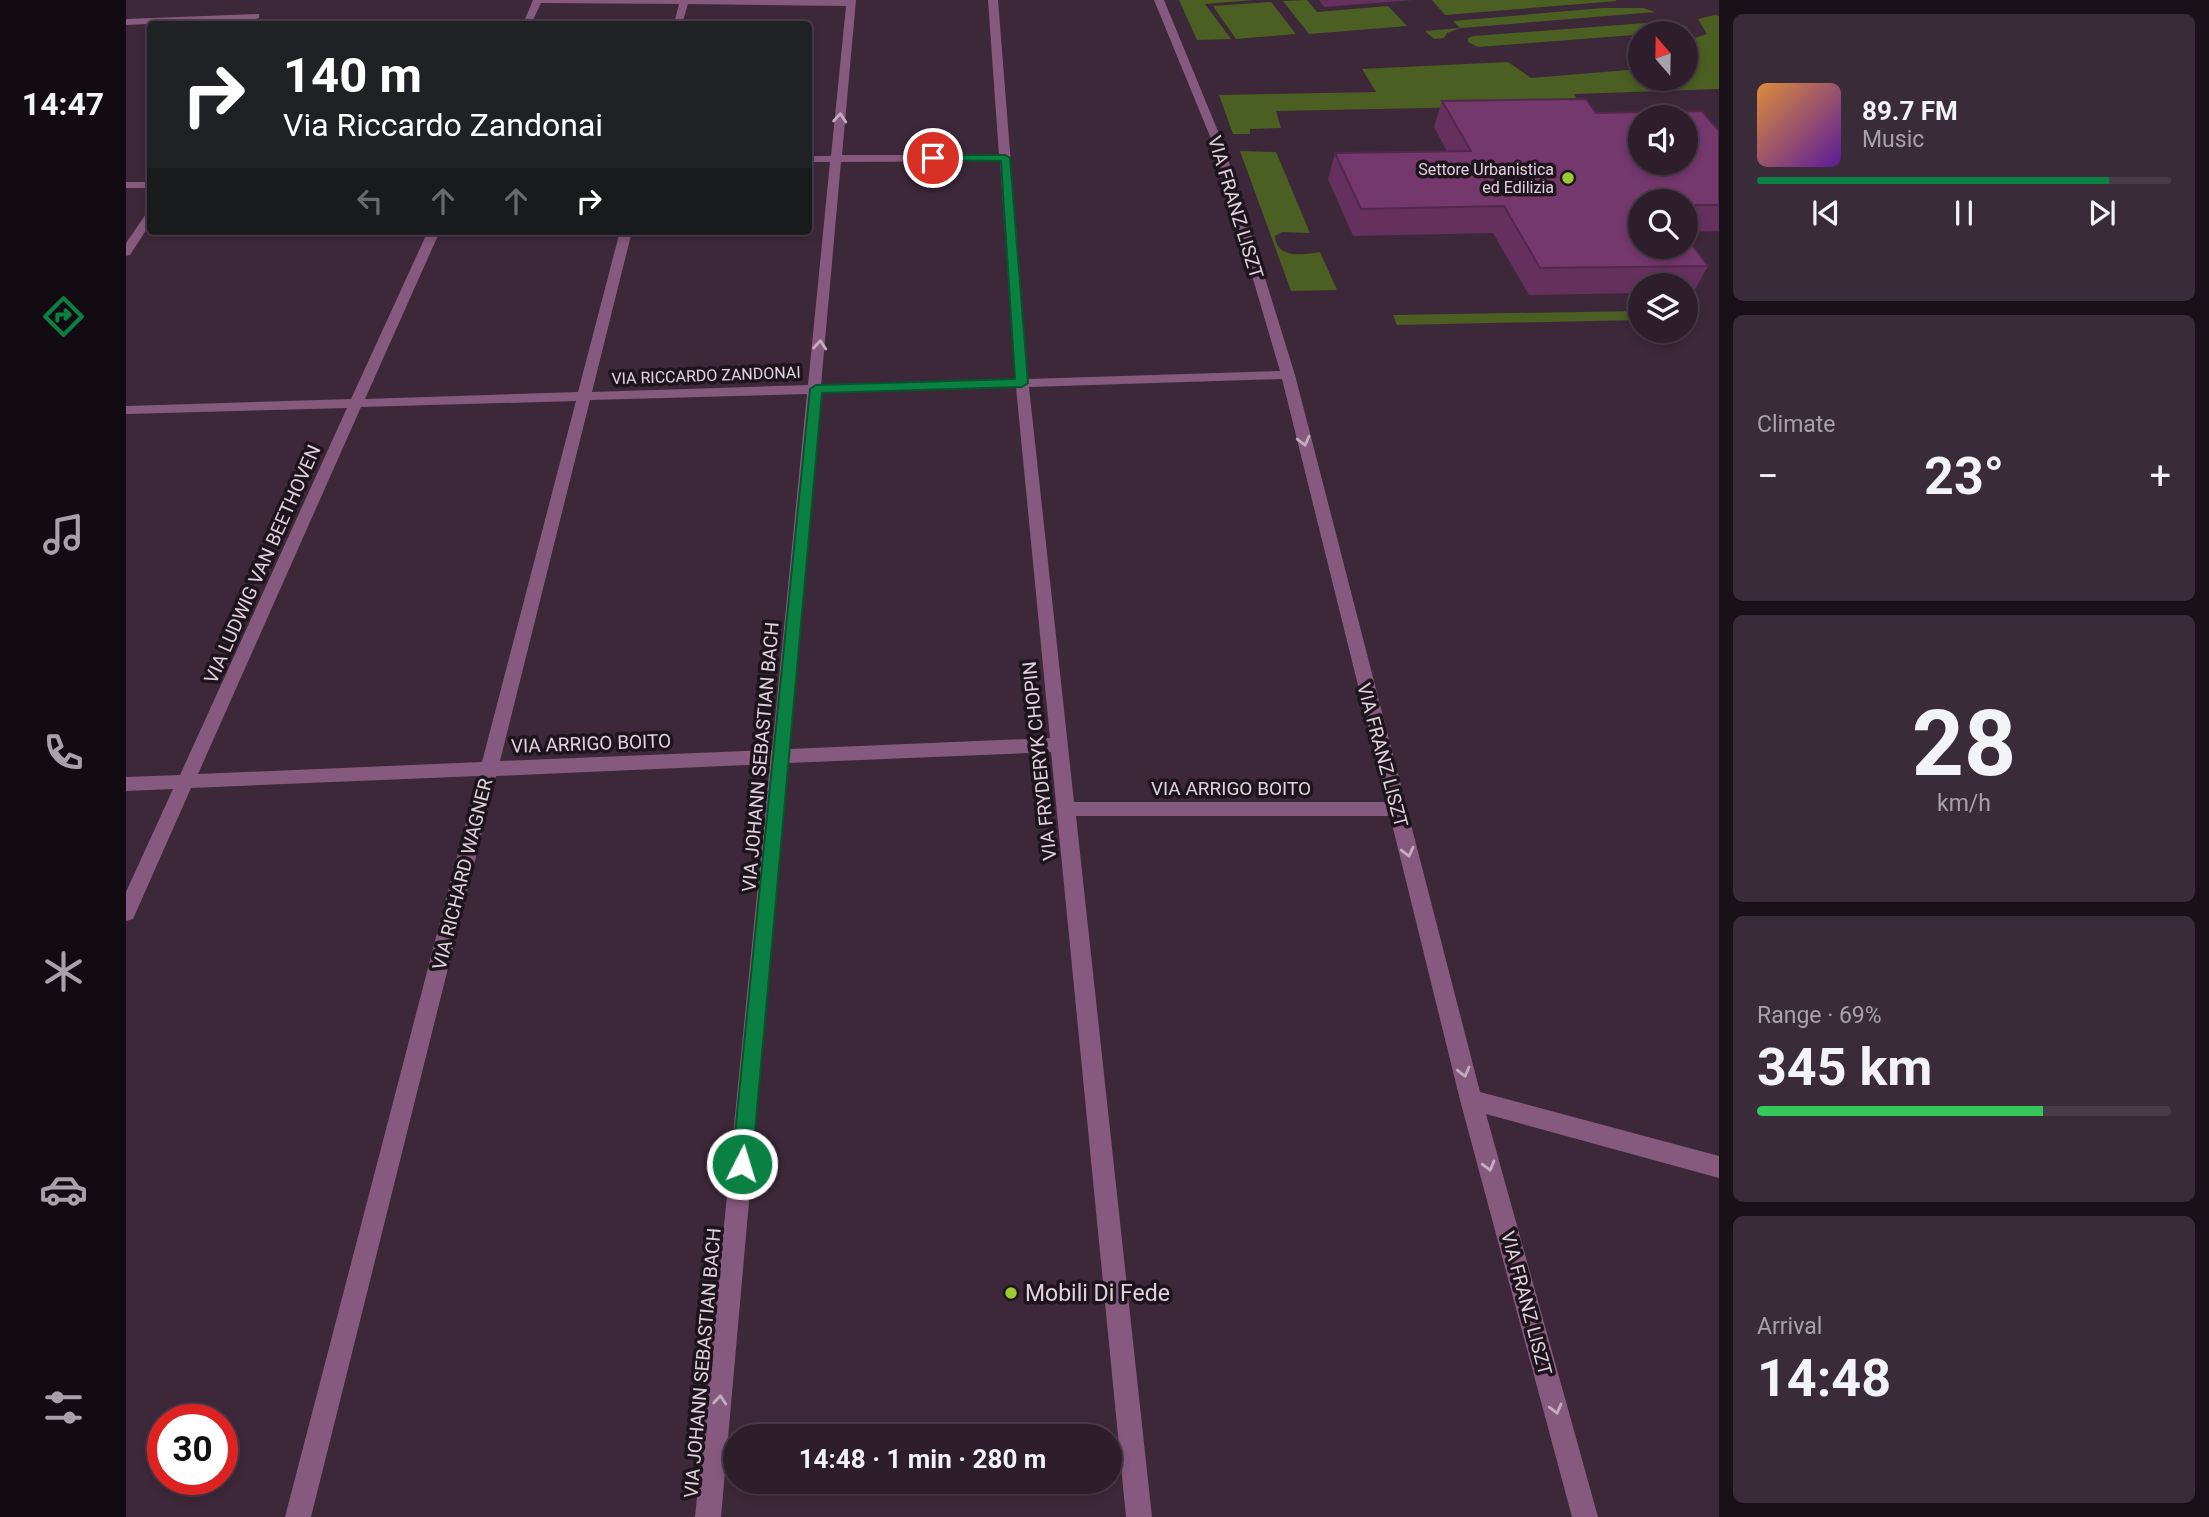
<!DOCTYPE html>
<html lang="en">
<head>
<meta charset="utf-8">
<style>
	:root { --surface:#2e1e2c; --page:#3a2b38; --text:#f1f3f6; --muted:#a7a2a9; --line:#493c48; --accent:#0b8043 }
	body { margin:0; font-family:Roboto,sans-serif; background:var(--page); color:var(--text); height:100vh; display:flex; flex-direction:column; font-size:26px; white-space:nowrap }
	* { box-sizing:border-box; margin:0 }
	p { font-size:23px; color:var(--muted) }
	.icon { flex:none; width:38px; height:38px; fill:none; stroke:currentColor; stroke-width:2; stroke-linecap:round; stroke-linejoin:round }
	.map { position:relative; flex:1; overflow:hidden }
	.panel { display:flex; flex-direction:column; gap:14px; padding:14px; background:#191018; width:490px }
	.panel>* { flex:none }
	.hud { position:absolute; left:21px; top:21px; width:665px; height:214px; border-radius:7px; box-shadow:0 4px 10px #0003,0 0 0 2px var(--line); background:#202124; color:#fff; overflow:hidden }
	.needle { width:46px; rotate:340deg }
	.fabs { position:absolute; left:1502px; top:21px; display:grid; gap:14px }
	.fabs a { display:grid; place-items:center; width:70px; height:70px; border-radius:50%; background:var(--surface); box-shadow:0 4px 10px #0003,0 0 0 2px var(--line); font-size:35px }
	.speed { position:absolute; left:21px; top:1404px; display:flex; gap:14px; font-size:35px; font-weight:700; text-align:center }
	.speed>* { display:grid; place-content:center; width:91px; height:91px; border-radius:50%; background:var(--surface); box-shadow:0 4px 10px #0003,0 0 0 2px var(--line); line-height:1 }
	.speed .limit { border:10px solid #d22; background:#fff; color:#111 }
	.pin { position:absolute; display:grid; place-items:center; width:60px; height:60px; color:#fff; margin:-30px; border:4px solid #fff; border-radius:50%; box-shadow:0 2px 7px #0007 }
	.me { position:absolute; width:77px; margin:-38px; rotate:5deg; stroke-linejoin:round; filter:drop-shadow(0 0 5px #0008) }
	.turn { display:flex; align-items:center; gap:24px; height:147px; padding:0 21px; font-size:32px }
	.turn .icon { width:91px; height:91px; stroke-width:2.5 }
	.turn b { display:block; font-size:49px; line-height:60px }
	.lanes { display:flex; align-items:center; height:66px; padding:0 21px; background:#0003; justify-content:center; gap:35px; direction:ltr }
	.lanes .off { opacity:.35 }
	.big { font-size:52px; font-weight:700; line-height:1.1 }
	.panel .tile { flex:1; display:flex; flex-direction:column; justify-content:center; gap:10px; min-width:0; padding:0 24px; border-radius:10px; background:var(--page) }
	.panel .dial { align-items:center; gap:0 }
	.dial b { font-size:91px; line-height:1 }
	.song { display:flex; align-items:center; gap:21px }
	.cover { width:84px; height:84px; border-radius:10px; background:linear-gradient(135deg,hsl(30 70% 55%),hsl(270 70% 35%)) }
	.played { height:7px; border-radius:4px; background:linear-gradient(90deg,var(--accent) 85%,var(--line) 85%) }
	.keys { display:flex; justify-content:space-around; direction:ltr }
	.heat { display:flex; justify-content:space-between; align-items:center; font-size:38px; direction:ltr }
	.charge { height:10px; border-radius:5px; background:linear-gradient(90deg,#34c759 69%,var(--line) 0) }
	.trip { position:absolute; left:597px; top:1424px; width:399px; height:70px; border-radius:35px; background:var(--surface); box-shadow:0 4px 10px #0003,0 0 0 2px var(--line); font-weight:700; line-height:70px; text-align:center }
	main { display:flex; flex:1; min-height:0 }
	.tab-bar { display:flex; flex-direction:column; width:126px; justify-content:space-around; align-items:center; background:#120c12; color:var(--muted) }
	.tab-bar .icon { width:49px; height:49px }
	.tab-bar .current { color:var(--accent) }
	.tab-bar b { font-size:32px; color:var(--text) }
	.map>svg:first-child { display:block }
	.green { fill:#4a5f21 }
	.lines { fill:none; stroke-linecap:round; stroke-linejoin:round }
	.minor { fill:#865a7e; fill-rule:evenodd }
	.wall { fill:#65305e }
	.building { fill:#75386d; stroke:#52274c; stroke-width:2; fill-rule:evenodd }
	.oneway { stroke:#c5adc0 }
	.route { fill:#0b8043; stroke:#07532c; stroke-width:2 }
	.poi-dot { fill:#9cca32; stroke:#1e141c; stroke-width:2.5 }
	.labels { text-anchor:middle; stroke-width:7; stroke-linejoin:round; paint-order:stroke }
	.far-poi-label { font-size:16px; fill:#e0d1dd; stroke:#1e141c; text-anchor:end }
	.far-street-label { font-size:16px; fill:#e0d1dd; stroke:#1e141c }
	.street-label { font-size:19px; fill:#e0d1dd; stroke:#1e141c }
	.near-poi-label { font-size:23px; fill:#e0d1dd; stroke:#1e141c; text-anchor:start }
</style>
</head>
<body>
<main>
<nav class="tab-bar">
<b>14:47</b>
<svg class="icon current" aria-label="directions" viewBox="0 0 24 24"><path d="M12 3l9 9-9 9-9-9zM9 14v-3h6M13 9l2 2-2 2"/></svg>
<svg class="icon" aria-label="music" viewBox="0 0 24 24"><path d="M9 18V5l10-2v13"/><circle cx="6" cy="18" r="3"/><circle cx="16" cy="16" r="3"/></svg>
<svg class="icon" aria-label="phone" viewBox="0 0 24 24"><path d="M5 4h4l2 5-3 2q2 4 5 5l2-3 5 2v4C11 20 4 13 5 4z"/></svg>
<svg class="icon" aria-label="climate" viewBox="0 0 24 24"><path d="M12 3v18M4 7l16 10M4 17L20 7"/></svg>
<svg class="icon" aria-label="car" viewBox="0 0 24 24"><path d="M5 17H2v-5l4-1 3-4h7l3 4 3 1v5h-3M9 17h6M6 11h13"/><circle cx="7" cy="17" r="2"/><circle cx="17" cy="17" r="2"/></svg>
<svg class="icon" aria-label="filters" viewBox="0 0 24 24"><path d="M4 7h16M4 17h16"/><circle cx="9" cy="7" r="2"/><circle cx="15" cy="17" r="2"/></svg>
</nav>
<div class="map">
<svg width="1593" height="1517" viewBox="0 0 1593 1517">
	<rect width="100%" height="100%" fill="#3d283a"/>
	<path class="green" d="M1053,0H1128L1079,4L1105,39L1071,40Z
		M1181,0L1191,12L1262,6L1281,26L1183,34L1157,1Z
		M1306,0H1489L1491,1L1319,15Z
		M1145,2L1170,34L1110,39L1087,6Z
		M1477,8H1517L1529,12L1335,28L1321,33L1318,38L1308,39L1299,31L1334,28L1327,21Z
		M1589,15L1593,16V89L1448,94L1454,105L1150,111L1155,128L1124,129V134H1107L1093,95L1250,92L1236,69L1382,62L1405,78L1514,69V79H1559V66L1573,64L1559,49V41L1581,34L1572,19Z
		M1546,21L1561,27L1559,31L1352,47L1342,42V38L1348,36Z
		M1114,151L1150,152L1184,233L1156,232L1149,236C1150,259 1178,255 1194,252L1211,290L1165,291Z
		M1514,311V320L1271,325L1267,315Z"/>
	<g class="lines">
		<path class="minor" d="M407,0H730L716,155H873L862,0H872L902,379L1154,371L1088,146L1028,0H1038L1098,146L1169,375L1354,1092L1593,1156V1178L1360,1114L1472,1517H1446L1334,1100L1264,816H950L1026,1517H1000L925,752L662,763L595,1517H569L644,764L370,776L185,1517H159L352,776L65,788L7,919L0,921V892L47,789L0,791V777L54,775L221,408L0,414V406L225,399L302,231H314L239,399L452,392L494,231H506L466,392L682,385L704,162H682V156H705L720,6L562,4L556,24H548L553,4L415,3L405,24H397ZM874,161L889,379L695,385L715,162ZM1156,379L1261,802H948L903,387ZM890,387L924,738L663,749L695,393ZM681,394L646,750L374,761L464,400ZM450,401L356,762L72,774L235,407Z
			M133,14V18L130,19L0,25V19Z
			M0,182H24V188H0Z
			M24,212V224L4,255L0,256V243L20,214Z"/>
	</g>
	<path class="wall" d="M1193,0H1287L1198,7Z
		M1316,101L1470,113L1593,131V231L1559,232V201H1514L1582,266L1567,293H1559V285H1514V293L1403,295L1367,233L1227,236L1202,179L1209,153L1321,151L1308,127Z"/>
	<path class="building" d="M1460,99L1470,113L1576,111L1593,131V205H1559V201H1514V247H1559V235L1582,266L1414,268L1378,206L1235,209L1209,153L1345,151L1316,101ZM1514,117H1559V163H1514Z"/>
	<defs><path id="oneway-chevron" d="M-2-3.5L2.5 0L-2 3.5" fill="none" stroke-width="1.6" stroke-linecap="round" stroke-linejoin="round" transform="scale(1.75)"/></defs>
	<g class="oneway">
		<use href="#oneway-chevron" transform="translate(714 118) rotate(-85)"/>
		<use href="#oneway-chevron" transform="translate(694 345) rotate(-85)"/>
		<use href="#oneway-chevron" transform="translate(1178 441) rotate(76)"/>
		<use href="#oneway-chevron" transform="translate(1282 852) rotate(76)"/>
		<use href="#oneway-chevron" transform="translate(1338 1072) rotate(76)"/>
		<use href="#oneway-chevron" transform="translate(1363 1166) rotate(75)"/>
		<use href="#oneway-chevron" transform="translate(594 1400) rotate(-85)"/>
		<use href="#oneway-chevron" transform="translate(1430 1409) rotate(75)"/>
	</g>
	<path class="route" d="M807,155H879L884,158L902,383L896,387L696,393L626,1164L623,1171L616,1174L609,1171L606,1164L684,389L690,385L889,379L875,161L804,160V156Z"/>
	<g class="poi-dot">
		<circle cx="1442" cy="178" r="7"/>
		<circle cx="885" cy="1293" r="7"/>
	</g>
	<g class="labels">
		<g class="far-poi-label">
			<text x="1428" y="175">Settore Urbanistica<tspan x="1428" dy="18">ed Edilizia</tspan></text>
		</g>
		<g class="far-street-label">
			<text transform="translate(580 375) rotate(-2)" y="6">VIA RICCARDO ZANDONAI</text>
		</g>
		<g class="street-label">
			<text transform="translate(1110 207) rotate(73)" y="7">VIA FRANZ LISZT</text>
			<text transform="translate(136 564) rotate(-66)" y="7">VIA LUDWIG VAN BEETHOVEN</text>
			<text transform="translate(465 743) rotate(-2)" y="7">VIA ARRIGO BOITO</text>
			<text transform="translate(1257 755) rotate(75)" y="7">VIA FRANZ LISZT</text>
			<text transform="translate(634 757) rotate(-85)" y="7">VIA JOHANN SEBASTIAN BACH</text>
			<text transform="translate(913 761) rotate(-96)" y="7">VIA FRYDERYK CHOPIN</text>
			<text x="1105" y="795">VIA ARRIGO BOITO</text>
			<text transform="translate(336 874) rotate(-76)" y="7">VIA RICHARD WAGNER</text>
			<text transform="translate(1401 1303) rotate(75)" y="7">VIA FRANZ LISZT</text>
			<text transform="translate(576 1363) rotate(-85)" y="7">VIA JOHANN SEBASTIAN BACH</text>
		</g>
		<g class="near-poi-label">
			<text x="899" y="1301">Mobili Di Fede</text>
		</g>
	</g>
</svg>
<div class="fabs">
<a><svg class="needle" viewBox="-14 -14 28 28"><path d="M0-13l5 13h-10z" fill="#e53935"/><path d="M0 13l5-13h-10z" fill="#a7a2a9"/></svg></a>
<a><svg class="icon" aria-label="sound" viewBox="0 0 24 24"><path d="M4 9h4l5-4v14l-5-4H4zM17 9q2 3 0 6"/></svg></a>
<a><svg class="icon" aria-label="search" viewBox="0 0 24 24"><circle cx="10" cy="10" r="6"/><path d="M15 15l6 6"/></svg></a>
<a><svg class="icon" aria-label="layers" viewBox="0 0 24 24"><path d="M12 4l9 5-9 5-9-5zM3 14l9 5 9-5"/></svg></a>
</div>
<div class="speed"><div class="limit">30</div></div>
<div class="pin" style="left:807px;top:158px;background:#d93025"><svg class="icon" aria-label="arrive" viewBox="0 0 24 24"><path d="M6 21V4h12l-3 4 3 4H6"/></svg></div>
<svg class="me" style="left:616px;top:1164px" viewBox="-20 -20 40 40"><circle r="17" fill="#0b8043" stroke="#fff" stroke-width="3"/><path d="M0-11L8 9 0 5-8 9z" fill="#fff"/></svg>
<div class="trip">14:48 · 1 min · 280 m</div>
<div class="hud">
<div class="turn"><svg class="icon" aria-label="right" viewBox="0 0 24 24"><path d="M7 20v-9h11M14 6l5 5-5 5"/></svg><div><b>140 m</b>Via Riccardo Zandonai</div></div>
<div class="lanes"><svg class="icon off" aria-label="left" viewBox="0 0 24 24"><path d="M17 20v-9H6M10 6l-5 5 5 5"/></svg><svg class="icon off" aria-label="ahead" viewBox="0 0 24 24"><path d="M12 20V5M6 11l6-6 6 6"/></svg><svg class="icon off" aria-label="ahead" viewBox="0 0 24 24"><path d="M12 20V5M6 11l6-6 6 6"/></svg><svg class="icon" aria-label="right" viewBox="0 0 24 24"><path d="M7 20v-9h11M14 6l5 5-5 5"/></svg></div>
</div>
</div>
<section class="panel">
<div class="tile">
<div class="song"><i class="cover"></i><div><b>89.7 FM</b><p>Music</p></div></div>
<div class="played"></div>
<div class="keys"><svg class="icon" aria-label="previous" viewBox="0 0 24 24"><path d="M18 5L8 12l10 7zM5 5v14"/></svg><svg class="icon" aria-label="pause" viewBox="0 0 24 24"><path d="M8 5v14M16 5v14"/></svg><svg class="icon" aria-label="next" viewBox="0 0 24 24"><path d="M6 5l10 7-10 7zM19 5v14"/></svg></div>
</div>
<div class="tile"><p>Climate</p>
<div class="heat"><a>−</a><b class="big">23°</b><a>+</a></div>
</div>
<div class="tile dial"><b>28</b><p>km/h</p></div>
<div class="tile"><p>Range · 69%</p><b class="big">345 km</b><div class="charge"></div></div>
<div class="tile"><p>Arrival</p><b class="big">14:48</b></div>
</section>
</main>
</body>
</html>
